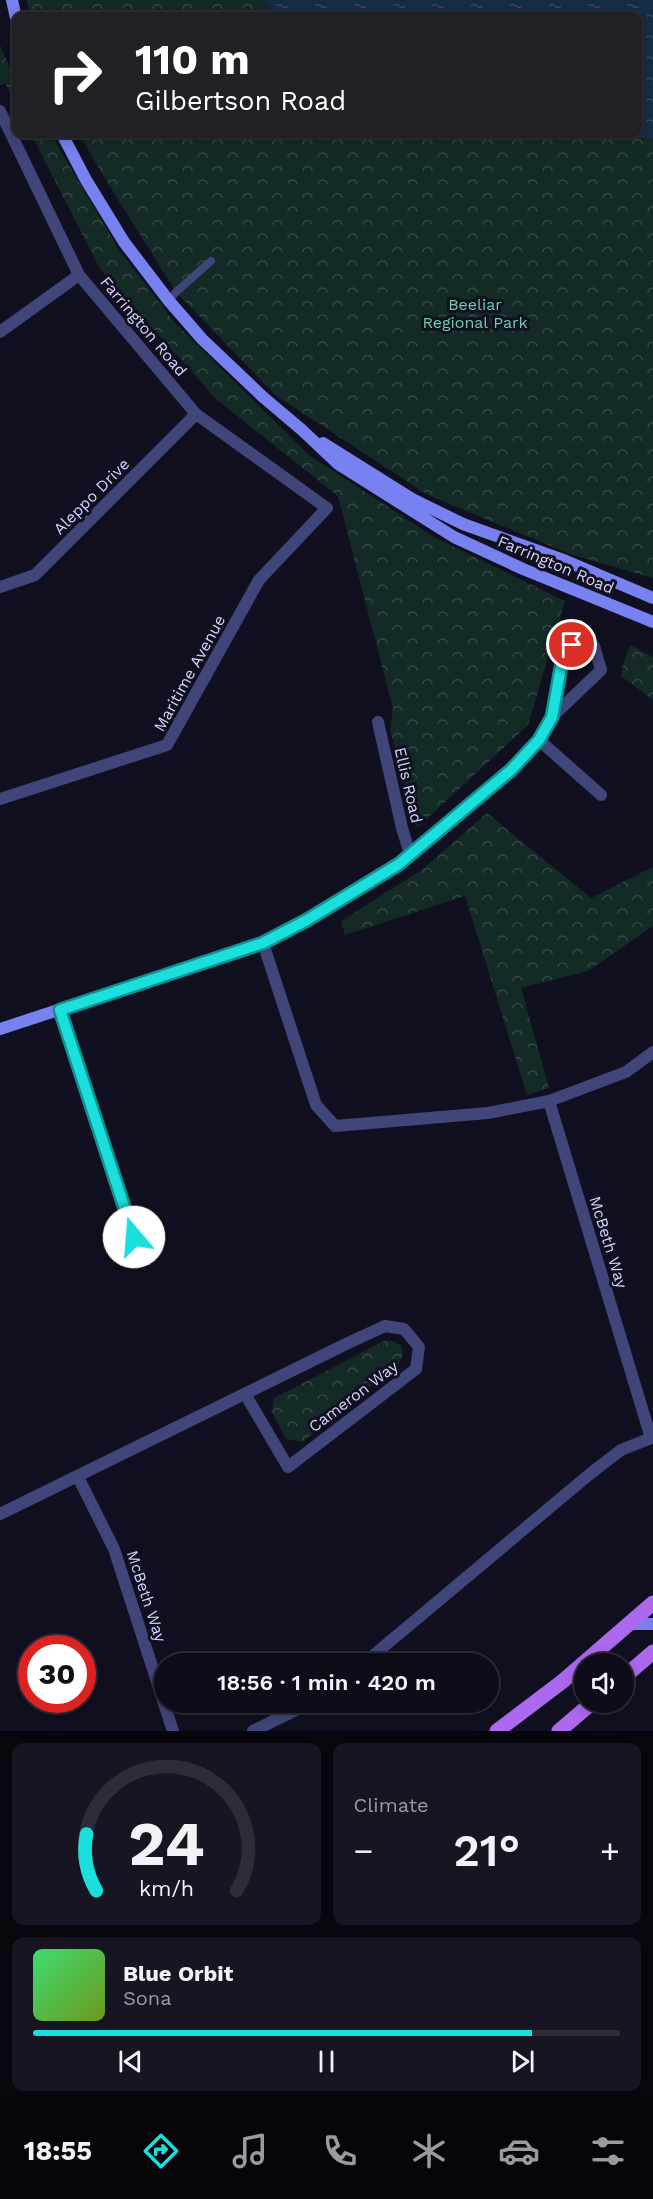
<!DOCTYPE html>
<html lang="en">
<head>
<meta charset="utf-8">
<style>
	:root { --surface:#0d0c18; --page:#161521; --text:#f1f3f6; --muted:#9a9ba2; --line:#2d2c37; --accent:#1bdfdd }
	body { margin:0; font-family:"Work Sans",sans-serif; background:var(--page); color:var(--text); height:100vh; display:flex; flex-direction:column; font-size:22px; white-space:nowrap }
	* { box-sizing:border-box; margin:0 }
	p { font-size:20px; color:var(--muted) }
	.icon { flex:none; width:33px; height:33px; fill:none; stroke:currentColor; stroke-width:2; stroke-linecap:round; stroke-linejoin:round }
	.map { position:relative; height:1731px; overflow:hidden }
	.side { display:flex; flex-direction:column; gap:12px; padding:12px; background:#07070d; flex:1 }
	.side>* { flex:none }
	.top-card { position:absolute; left:12px; top:12px; width:630px; height:126px; border-radius:12px; box-shadow:0 3px 15px #0003,0 0 0 2px var(--line); background:#202124; color:#fff; overflow:hidden }
	.tools { position:absolute; left:574px; top:1653px; display:grid; gap:12px }
	.tools a { display:grid; place-items:center; width:60px; height:60px; border-radius:50%; background:var(--surface); box-shadow:0 3px 15px #0003,0 0 0 2px var(--line); font-size:30px }
	.speed { position:absolute; left:18px; top:1635px; display:flex; gap:12px; font-size:30px; font-weight:700; text-align:center }
	.speed>* { display:grid; place-content:center; width:78px; height:78px; border-radius:50%; background:var(--surface); box-shadow:0 3px 15px #0003,0 0 0 2px var(--line); line-height:1 }
	.speed .limit { border:9px solid #d22; background:#fff; color:#111 }
	.pin { position:absolute; display:grid; place-items:center; width:51px; height:51px; color:#fff; margin:-26px; border:3px solid #fff; border-radius:50%; box-shadow:0 2px 6px #0007 }
	.me { position:absolute; width:66px; margin:-33px; rotate:342deg; stroke-linejoin:round; filter:drop-shadow(0 0 4px #0008) }
	.turn { display:flex; align-items:center; gap:21px; height:126px; padding:0 24px; font-size:27px }
	.turn .icon { width:78px; height:78px; stroke-width:2.5 }
	.turn b { display:block; font-size:42px; line-height:51px }
	.big { font-size:45px; font-weight:600; line-height:1.1 }
	.side .card { flex:1; display:flex; flex-direction:column; justify-content:center; gap:9px; min-width:0; padding:0 21px; border-radius:12px; background:var(--page) }
	.side .dial { align-items:center; gap:0 }
	.dial svg { height:156px; overflow:visible; fill:none; stroke:var(--line); stroke-width:7; stroke-linecap:round; text-anchor:middle }
	.dial text { fill:var(--text); stroke:none }
	.song { display:flex; align-items:center; gap:18px }
	.cover { width:72px; height:72px; border-radius:9px; background:linear-gradient(135deg,hsl(140 70% 55%),hsl(80 70% 35%)) }
	.played { height:6px; border-radius:3px; background:linear-gradient(90deg,var(--accent) 85%,var(--line) 85%) }
	.keys { display:flex; justify-content:space-around; direction:ltr }
	.heat { display:flex; justify-content:space-between; align-items:center; font-size:33px; direction:ltr }
	.side .tiles { flex:1; display:grid; gap:12px; grid-template-columns:1fr 1fr }
	.card:last-child { grid-column:span 2 }
	.trip { position:absolute; left:154px; top:1653px; width:345px; height:60px; border-radius:30px; background:var(--surface); box-shadow:0 3px 15px #0003,0 0 0 2px var(--line); font-weight:600; line-height:60px; text-align:center }
	.tabs { display:flex; height:96px; justify-content:space-around; align-items:center; background:#05050a; color:var(--muted) }
	.tabs .icon { width:42px; height:42px }
	.tabs .current { color:var(--accent) }
	.tabs b { font-size:27px; color:var(--text) }
	.map>svg:first-child { display:block }
	.forest { fill:url(#forest-crowns) }
	.water { fill:url(#water-ripples) }
	.lines { fill:none; stroke-linecap:round; stroke-linejoin:round }
	.lane { stroke:#40457a; stroke-width:8 }
	.street { stroke:#40457a; stroke-width:12 }
	.secondary { stroke:#7781ef; stroke-width:12 }
	.primary { stroke:#ac69ed; stroke-width:15 }
	.route-casing { stroke:#129190; stroke-width:15 }
	.route { stroke:#1bdfdd; stroke-width:10 }
	.labels { text-anchor:middle; stroke-width:6; stroke-linejoin:round; paint-order:stroke }
	.park-label { font-size:16px; fill:#69d1ab; stroke:#111020 }
	.street-label { font-size:16px; fill:#d5d4fa; stroke:#111020 }
</style>
</head>
<body>
<div class="map">
<svg width="653" height="1731" viewBox="0 0 653 1731">
	<defs>
		<pattern id="forest-crowns" width="20" height="18" patternUnits="userSpaceOnUse" patternTransform="scale(1.5)"><rect width="20" height="18" fill="#142a26"/><path d="M2 6a3 3 0 1 1 6 0M12 15a3 3 0 1 1 6 0" fill="none" stroke="#354846"/></pattern>
		<pattern id="water-ripples" width="26" height="14" patternUnits="userSpaceOnUse" patternTransform="scale(1.5)"><rect width="26" height="14" fill="#152d45"/><path d="M2 4q2-2 4 0t4 0M15 11q2-2 4 0t4 0" fill="none" stroke="#364b61"/></pattern>
	</defs>
	<rect width="100%" height="100%" fill="#111020"/>
	<path class="forest" d="M26,0H653V578L570,554L428,495L275,395L176,292L110,187L79,134H638V16H32Z
		M0,45L14,78L16,77V105L5,83L0,85Z
		M31,134H52L57,145L120,251L175,323L309,455L434,537L565,601L528,725L417,828L390,730L393,709L338,496L217,400L100,269Z
		M630,645L653,657V700L621,676L623,664Z
		M487,813L591,898L653,867V926L588,971L521,988L549,1088L527,1095L465,896L345,935L341,921L423,869Z
		M384,1341H393L401,1345L403,1354L400,1362L303,1442L286,1439L272,1412L274,1398Z"/>
	<path class="water" d="M264,0H653V139L609,134H638V16H280Z"/>
	<g class="lines">
		<path class="lane" d="M169,301L176,292L211,261"/>
		<path class="street" d="M0,111L79,275L196,414L327,508L259,580L167,745L0,799
			M0,332L79,275
			M0,587L35,575L196,414
			M378,722L402,828L410,854
			M539,740L601,795
			M60,1010L134,1237
			M549,1101L626,1072L653,1052
			M78,1477L114,1549L173,1731
			M0,1514L346,1344L385,1326L404,1329L419,1347L416,1369L288,1467L245,1394
			M363,1664L591,1473L621,1450L651,1438L549,1101L488,1113L335,1126L316,1105L263,943L307,920L399,864L511,770L539,740L552,717L601,670L594,646L572,645L561,667L552,717
			M253,1731L312,1702"/>
		<path class="secondary" d="M12,0L16,18
			M62,134L86,180L124,242L169,301L202,339L263,397L302,430L338,464L454,537L523,569L653,622
			M323,443L414,500L463,524L566,561L653,598
			M0,1029L263,943
			M630,1624H653"/>
		<path class="primary" d="M624,1677L653,1652
			M497,1731L563,1681L653,1603
			M559,1731L593,1702"/>
	</g>
	<g class="lines">
		<defs>
			<path id="route" d="M134,1237L60,1010L263,943L307,920L399,864L511,770L539,740L552,717L561,667L572,645"/>
		</defs>
		<use href="#route" class="route-casing"/>
		<use href="#route" class="route"/>
	</g>
	<g class="labels">
		<g class="park-label">
			<text x="475" y="310">Beeliar<tspan x="475" dy="18">Regional Park</tspan></text>
		</g>
		<g class="street-label">
			<text transform="translate(144 326) rotate(50)" y="6">Farrington Road</text>
			<text transform="translate(91 496) rotate(-45)" y="6">Aleppo Drive</text>
			<text transform="translate(556 564) rotate(23)" y="6">Farrington Road</text>
			<text transform="translate(189 673) rotate(-61)" y="6">Maritime Avenue</text>
			<text transform="translate(409 785) rotate(77)" y="6">Ellis Road</text>
			<text transform="translate(609 1242) rotate(73)" y="6">McBeth Way</text>
			<text transform="translate(353 1396) rotate(-37)" y="6">Cameron Way</text>
			<text transform="translate(147 1596) rotate(72)" y="6">McBeth Way</text>
		</g>
	</g>
</svg>
<div class="tools">
<a><svg class="icon" aria-label="sound" viewBox="0 0 24 24"><path d="M4 9h4l5-4v14l-5-4H4zM17 9q2 3 0 6"/></svg></a>
</div>
<div class="speed"><div class="limit">30</div></div>
<div class="pin" style="left:572px;top:645px;background:#d93025"><svg class="icon" aria-label="arrive" viewBox="0 0 24 24"><path d="M6 21V4h12l-3 4 3 4H6"/></svg></div>
<svg class="me" style="left:134px;top:1237px" viewBox="-20 -20 40 40"><circle r="19" fill="#fff"/><path d="M0-13L10 11 0 6-10 11z" fill="#1bdfdd"/></svg>
<div class="trip">18:56 · 1 min · 420 m</div>
<div class="top-card">
<div class="turn"><svg class="icon" aria-label="right" viewBox="0 0 24 24"><path d="M7 20v-9h11M14 6l5 5-5 5"/></svg><div><b>110 m</b>Gilbertson Road</div></div>
</div>
</div>
<section class="side">
<div class="tiles">
<div class="card dial"><svg viewBox="0 0 100 80">
<path d="M14 69A42 42 0 1 1 86 69"/>
<path d="M14 69A42 42 0 0 1 9 40" stroke="#1bdfdd"/>
<text x="50" y="56" font-size="32" font-weight="700">24</text>
<text x="50" y="72" font-size="11">km/h</text>
</svg></div>
<div class="card"><p>Climate</p>
<div class="heat"><a>−</a><b class="big">21°</b><a>+</a></div>
</div>
<div class="card">
<div class="song"><i class="cover"></i><div><b>Blue Orbit</b><p>Sona</p></div></div>
<div class="played"></div>
<div class="keys"><svg class="icon" aria-label="previous" viewBox="0 0 24 24"><path d="M18 5L8 12l10 7zM5 5v14"/></svg><svg class="icon" aria-label="pause" viewBox="0 0 24 24"><path d="M8 5v14M16 5v14"/></svg><svg class="icon" aria-label="next" viewBox="0 0 24 24"><path d="M6 5l10 7-10 7zM19 5v14"/></svg></div>
</div>
</div>
</section>
<nav class="tabs">
<b>18:55</b>
<svg class="icon current" aria-label="directions" viewBox="0 0 24 24"><path d="M12 3l9 9-9 9-9-9zM9 14v-3h6M13 9l2 2-2 2"/></svg>
<svg class="icon" aria-label="music" viewBox="0 0 24 24"><path d="M9 18V5l10-2v13"/><circle cx="6" cy="18" r="3"/><circle cx="16" cy="16" r="3"/></svg>
<svg class="icon" aria-label="phone" viewBox="0 0 24 24"><path d="M5 4h4l2 5-3 2q2 4 5 5l2-3 5 2v4C11 20 4 13 5 4z"/></svg>
<svg class="icon" aria-label="climate" viewBox="0 0 24 24"><path d="M12 3v18M4 7l16 10M4 17L20 7"/></svg>
<svg class="icon" aria-label="car" viewBox="0 0 24 24"><path d="M5 17H2v-5l4-1 3-4h7l3 4 3 1v5h-3M9 17h6M6 11h13"/><circle cx="7" cy="17" r="2"/><circle cx="17" cy="17" r="2"/></svg>
<svg class="icon" aria-label="filters" viewBox="0 0 24 24"><path d="M4 7h16M4 17h16"/><circle cx="9" cy="7" r="2"/><circle cx="15" cy="17" r="2"/></svg>
</nav>
</body>
</html>
